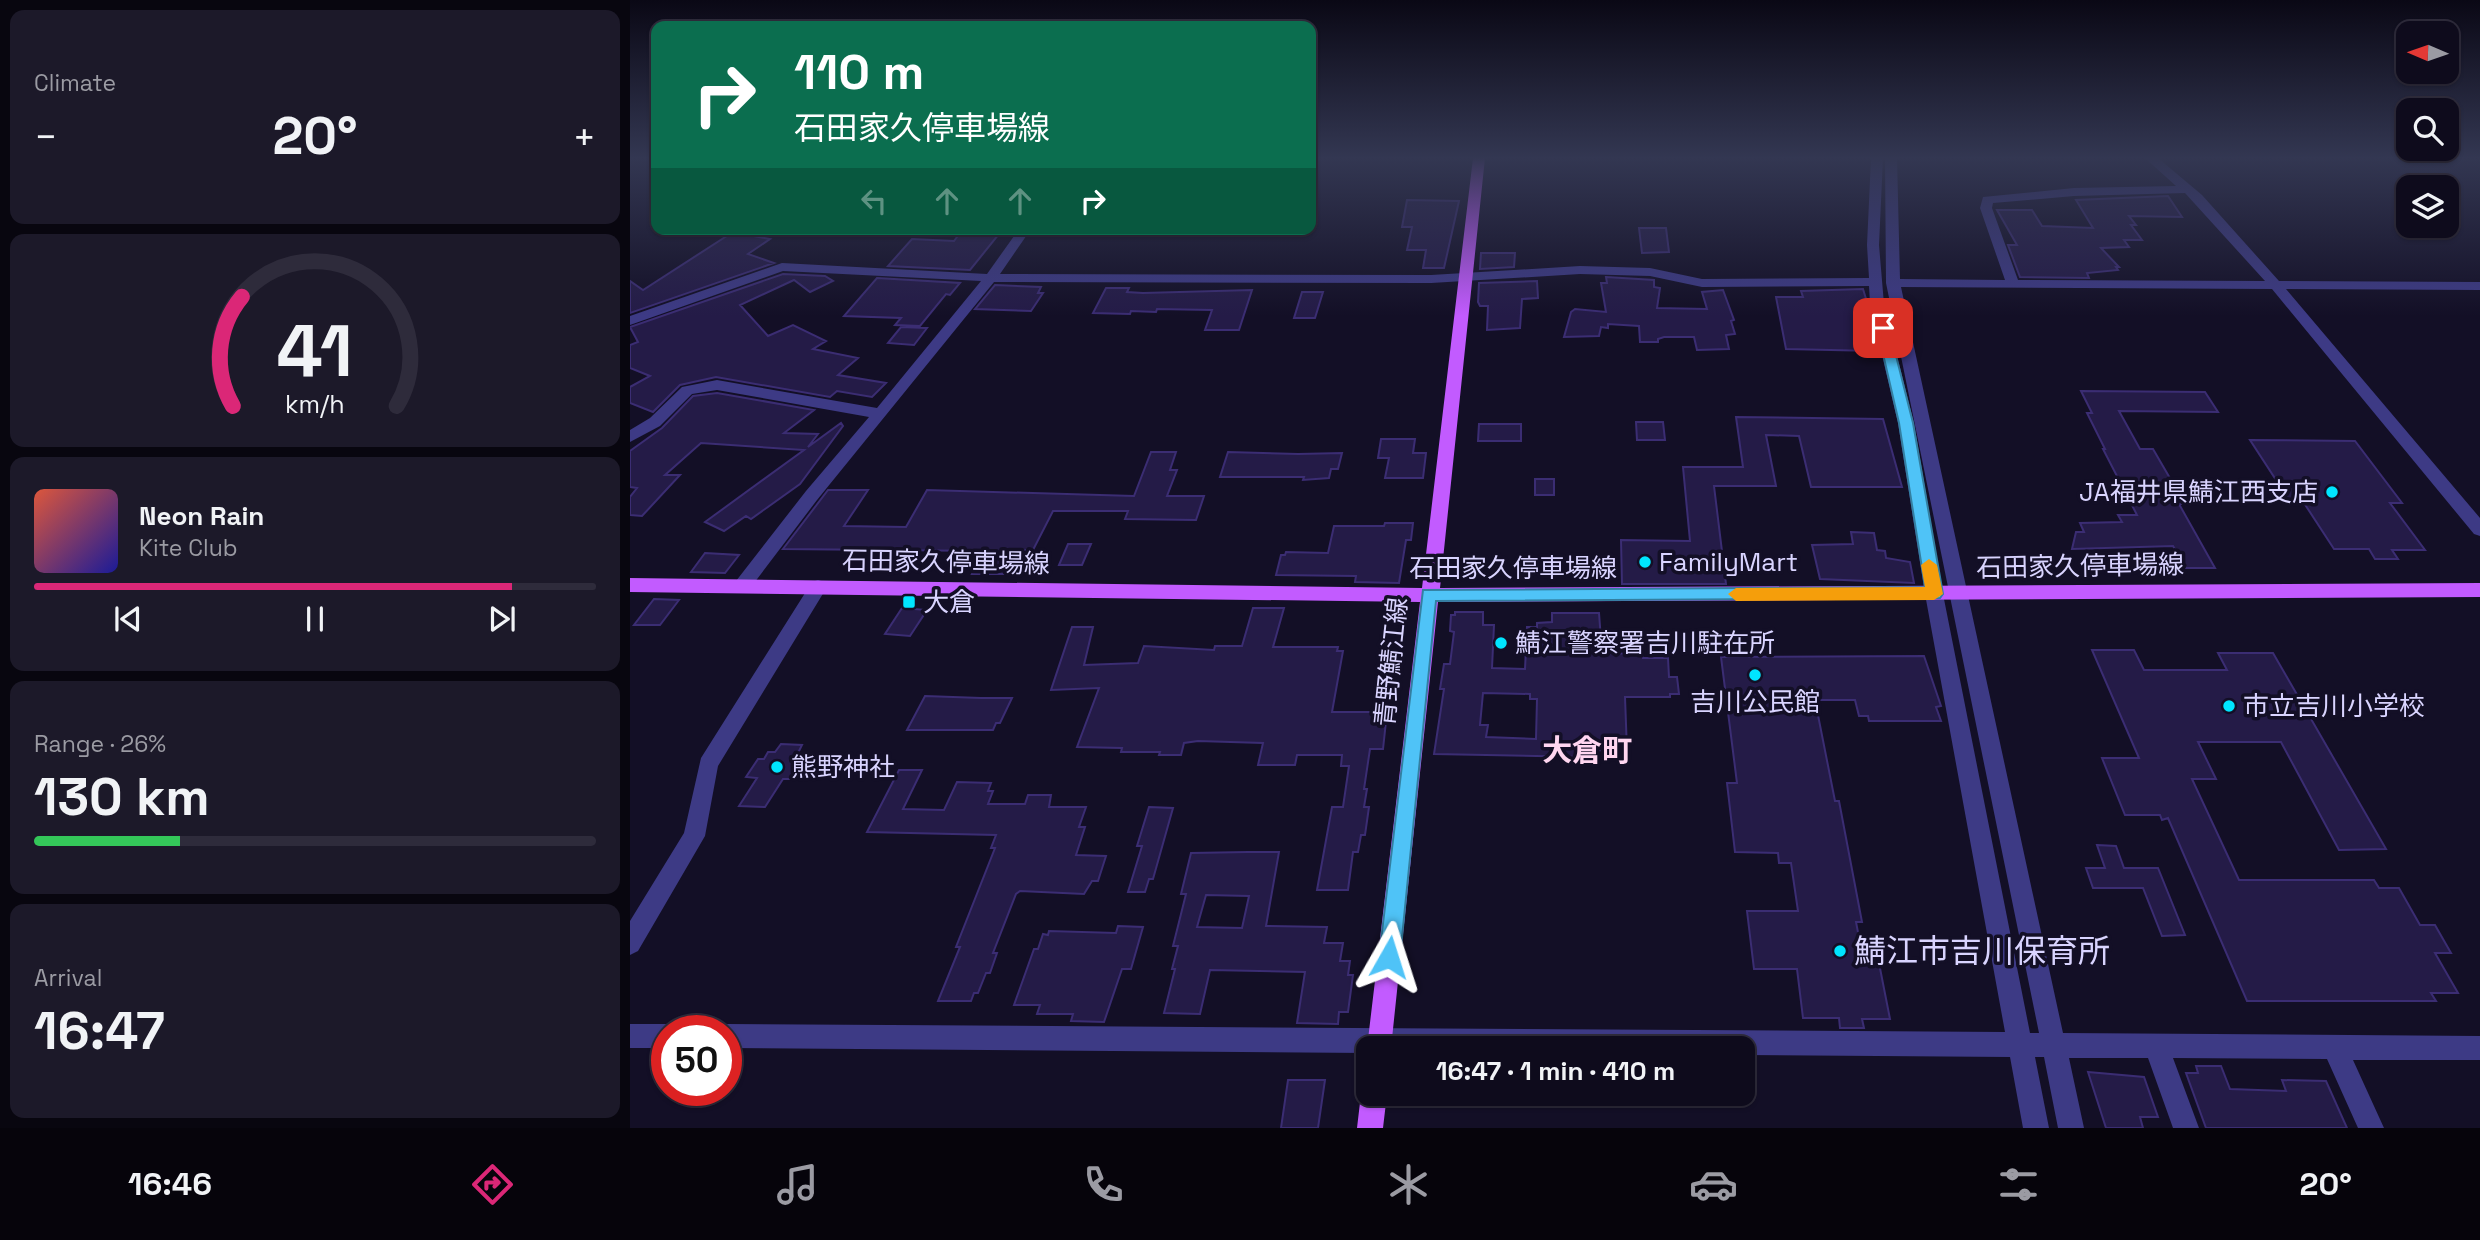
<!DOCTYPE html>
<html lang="en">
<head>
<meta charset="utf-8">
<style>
	:root { --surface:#0e0b1c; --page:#1c1929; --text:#f1f3f6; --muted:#9b9ba3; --line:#2e2b3b; --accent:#db2777 }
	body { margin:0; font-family:"Space Grotesk","Noto Sans JP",sans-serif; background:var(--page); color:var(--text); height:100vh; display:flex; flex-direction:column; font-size:26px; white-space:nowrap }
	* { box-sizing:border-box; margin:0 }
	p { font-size:23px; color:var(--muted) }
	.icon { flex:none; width:38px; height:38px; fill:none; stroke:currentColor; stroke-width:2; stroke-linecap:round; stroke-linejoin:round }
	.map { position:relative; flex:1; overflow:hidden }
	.panel { display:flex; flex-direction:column; gap:10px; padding:10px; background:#08060f; width:630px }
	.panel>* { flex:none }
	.hud { position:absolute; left:21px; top:21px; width:665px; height:214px; border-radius:14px; box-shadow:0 2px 5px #0004,0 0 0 2px var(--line); background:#0b6e4f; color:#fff; overflow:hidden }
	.needle { width:46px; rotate:272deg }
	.buttons { position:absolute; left:1766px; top:21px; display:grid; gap:14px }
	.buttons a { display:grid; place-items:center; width:63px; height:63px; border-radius:14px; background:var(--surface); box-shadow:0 2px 5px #0004,0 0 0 2px var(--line); font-size:35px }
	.speed { position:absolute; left:21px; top:1015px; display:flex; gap:14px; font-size:35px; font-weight:700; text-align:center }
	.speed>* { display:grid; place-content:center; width:91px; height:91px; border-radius:50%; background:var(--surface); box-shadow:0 2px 5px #0004,0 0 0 2px var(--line); line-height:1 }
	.speed .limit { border:10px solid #d22; background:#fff; color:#111 }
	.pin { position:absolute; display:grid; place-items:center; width:60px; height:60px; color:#fff; margin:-30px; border-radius:14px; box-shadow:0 4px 10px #0006 }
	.me { position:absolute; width:77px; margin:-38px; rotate:6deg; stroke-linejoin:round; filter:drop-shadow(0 0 5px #0008) }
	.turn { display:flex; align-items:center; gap:24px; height:147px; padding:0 28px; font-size:32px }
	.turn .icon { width:91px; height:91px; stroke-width:2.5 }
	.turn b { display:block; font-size:49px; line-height:60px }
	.lanes { display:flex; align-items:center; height:66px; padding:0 28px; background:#0003; justify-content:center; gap:35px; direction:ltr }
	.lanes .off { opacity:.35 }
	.big { font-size:52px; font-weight:600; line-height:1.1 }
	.panel .card { flex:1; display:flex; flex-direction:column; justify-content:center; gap:10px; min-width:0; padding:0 24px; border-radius:14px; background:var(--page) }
	.panel .dial { align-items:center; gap:0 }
	.dial svg { height:182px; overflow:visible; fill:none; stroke:var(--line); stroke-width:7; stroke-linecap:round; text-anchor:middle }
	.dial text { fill:var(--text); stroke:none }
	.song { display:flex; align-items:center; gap:21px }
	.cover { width:84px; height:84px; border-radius:10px; background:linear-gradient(135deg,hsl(10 70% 55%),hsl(240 70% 35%)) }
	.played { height:7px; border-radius:4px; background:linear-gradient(90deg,var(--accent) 85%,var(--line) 85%) }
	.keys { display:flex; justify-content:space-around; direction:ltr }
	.heat { display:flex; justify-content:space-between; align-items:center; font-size:38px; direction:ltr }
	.charge { height:10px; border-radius:5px; background:linear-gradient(90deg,#34c759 26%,var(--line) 0) }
	.trip { position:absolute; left:726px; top:1036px; width:399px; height:70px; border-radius:14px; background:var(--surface); box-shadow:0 2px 5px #0004,0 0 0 2px var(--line); font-weight:600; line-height:70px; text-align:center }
	.menu { display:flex; height:112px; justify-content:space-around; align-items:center; background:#06040b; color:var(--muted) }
	.menu .icon { width:49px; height:49px }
	.menu .selected { color:var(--accent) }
	.menu b { font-size:32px; color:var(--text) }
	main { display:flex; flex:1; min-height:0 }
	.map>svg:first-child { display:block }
	.building { fill:#241b47; stroke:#3b2d73; stroke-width:2; fill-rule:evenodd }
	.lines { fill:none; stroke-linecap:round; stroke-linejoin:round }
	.minor { fill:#3d3a85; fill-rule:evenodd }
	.major { fill:#c25bff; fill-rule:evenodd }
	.route { fill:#4fc3f7; stroke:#337fa1; stroke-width:2 }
	.slow { fill:#f59e0b }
	.poi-dot { fill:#00e5ff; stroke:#130f26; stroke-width:2.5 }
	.labels { text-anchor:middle; stroke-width:7; stroke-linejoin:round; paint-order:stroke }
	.poi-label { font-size:26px; fill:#d9d4ff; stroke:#130f26; text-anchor:start }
	.street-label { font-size:26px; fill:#d9d4ff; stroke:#130f26 }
	.quarter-label { font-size:30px; font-weight:bold; fill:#ffd6f0; stroke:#130f26 }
	.near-poi-label { font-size:32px; fill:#d9d4ff; stroke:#130f26; text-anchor:start }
</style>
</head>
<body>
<main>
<section class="panel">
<div class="card"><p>Climate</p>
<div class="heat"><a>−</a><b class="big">20°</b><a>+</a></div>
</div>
<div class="card dial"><svg viewBox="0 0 100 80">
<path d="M14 69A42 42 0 1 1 86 69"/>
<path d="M14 69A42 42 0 0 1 18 21" stroke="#db2777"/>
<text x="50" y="56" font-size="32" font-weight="700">41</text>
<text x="50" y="72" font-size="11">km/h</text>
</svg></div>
<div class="card">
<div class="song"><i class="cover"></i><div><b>Neon Rain</b><p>Kite Club</p></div></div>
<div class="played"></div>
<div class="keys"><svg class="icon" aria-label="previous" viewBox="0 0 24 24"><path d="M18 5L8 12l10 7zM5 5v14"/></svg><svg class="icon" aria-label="pause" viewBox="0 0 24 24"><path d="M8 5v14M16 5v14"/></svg><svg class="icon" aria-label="next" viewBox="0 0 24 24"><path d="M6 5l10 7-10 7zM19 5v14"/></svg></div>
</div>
<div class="card"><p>Range · 26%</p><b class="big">130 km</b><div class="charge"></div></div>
<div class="card"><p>Arrival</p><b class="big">16:47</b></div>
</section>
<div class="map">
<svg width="1850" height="1128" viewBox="0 0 1850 1128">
	<rect width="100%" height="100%" fill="#130f26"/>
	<path class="building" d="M1538,196L1552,217L1499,216L1506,225H1501L1512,240H1494L1499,247L1471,248L1489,267H1486L1488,270L1457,273L1459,278L1390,277L1378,245H1387L1367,210H1402L1412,226L1463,228L1446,200Z
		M777,200L829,201L814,268H793L796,250H777L782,227H772Z
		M1009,228H1036L1039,252L1012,253Z
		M103,232L140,239L118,254L144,263L0,313V281L13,290Z
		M330,233L369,234L340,270L258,266L282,239L324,241Z
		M851,253H885L884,267L850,269Z
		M153,274L195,276L203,281L180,292L164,280L110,305L138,336L163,325L196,341L183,349L228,358L208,375L256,383L242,397L207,391L200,397L86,377L50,385L23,412L0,403V387L20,376L0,368V345L8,342L0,327Z
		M976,277L1024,280V287L1030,288L1027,308L1077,309L1072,292L1093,290L1104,320L1101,321L1105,334L1096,335L1099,349L1067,350L1064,337H1034L1028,339V342H1010L1009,326L978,324V328L971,327L969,336L934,337L941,312L945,309L976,312L971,283H977Z
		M247,278L330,283L320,295L316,294L290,326L265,325L271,318L214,316Z
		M907,281L908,298L892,299L890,328L857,330L858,306H850L848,302L849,283Z
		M365,285L411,287L408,293H413L401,311L345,309Z
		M476,288H499L497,292L513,293L622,290L609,330H575L582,310L527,309L526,312L501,311L500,314L463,313Z
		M1233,289L1237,302H1233L1245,351L1156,349L1146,297H1173L1171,291Z
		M672,292H693L685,318H664Z
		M271,327L297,328L284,345L258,343Z
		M1451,391L1575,392L1588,412L1489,411L1510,449H1523L1555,504H1549L1585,568H1556L1543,546L1442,549L1446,532H1454L1450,523L1492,522L1488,515H1507L1473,449H1475L1457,413H1462Z
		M87,393L184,410L154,433L188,434L178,447L211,423L213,426L170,484L121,519L116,516L94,531L75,522L174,450L71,443L35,475H50L12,516L0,515V497L7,488L0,487V451L32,428L63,396Z
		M1106,417L1253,419L1272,487H1181L1169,436L1136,435L1146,486H1084L1096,584H992L991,540L1060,541L1053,467H1113Z
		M1006,422H1033L1035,440H1007Z
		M849,424H891V441H848Z
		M751,439H785L783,453H796L793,478H755L759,458H748Z
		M1620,440L1725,441L1772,503H1760L1795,550H1762L1768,559H1745L1739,549H1704L1674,503H1661Z
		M521,452H546L540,470H547L537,496H574L566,520L495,519L498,511H423L403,550H393L382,574H342L355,551L153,549L198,490H238L214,526L276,527L297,490L504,496Z
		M598,452L668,454L712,453L708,469H701L699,478L673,480L674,477H590Z
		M905,479H924V495H905Z
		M755,523H783L781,540H776L769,583L725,582L726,576L646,575L651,555H655L656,552L698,553L704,526H754Z
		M1221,532L1244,533L1247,550L1255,551L1256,558L1280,562L1284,583L1190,579L1182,545L1223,544Z
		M438,544H461L452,565H429Z
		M75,553L109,555L95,573L61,572Z
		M24,599L49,600L30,625H4Z
		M272,608L297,610L280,636L255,634Z
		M623,608H654L643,647H708L707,651H713L702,712H757L753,749H740L734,789H737L734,807H739L735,835H731L728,852H723L718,890H687L702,807H713L719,766H711L712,755H667L665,765H628L633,743L568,741L554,743L551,755H529L530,752H491L492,748L447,747L469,688L421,690L442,627H463L454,665L508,663L514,646L584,650L585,646H612Z
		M825,612H853V625H864L862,668L895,669L897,627H907V623L922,622V613H969L972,653L1013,654V658H1038L1039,677H1047L1049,694H1040V697H995L997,751L955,750V757L804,754L814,689H810L814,664H820L824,632L820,631L821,615H825ZM853,693L900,694V699H907L906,739L856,737L858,725H850Z
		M1462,650H1504L1514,670H1597L1588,653H1643L1756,849L1709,850L1651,742H1568L1586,779H1562L1609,880H1744L1749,888H1769L1790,925H1805L1821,953H1805L1828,993H1801L1806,1001H1617L1538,818L1532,820L1530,815H1495L1472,758H1509Z
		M1294,656L1311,706L1306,707L1311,721H1239L1238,716H1229L1225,700H1185L1205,801H1209L1232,922H1226L1233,958H1248L1260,1019H1232L1234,1028H1210L1209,1018H1173L1167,969H1124L1117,911H1168L1161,863H1149L1148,853L1105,852L1097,783H1107L1091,657Z
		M295,696L351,698H382L370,723H366L363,730H277Z
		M151,744L172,745L168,753H174L170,761H175L164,779H153L135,807L109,806L127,778L116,777L128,759H134L138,752H145Z
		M269,770H292L273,809L314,810L327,782L361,783L358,791H363L358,804H395L398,795H421L419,807H456L449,827H455L446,855L476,856L468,881H462L454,894L390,891L386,894L363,953H367L360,973H356L348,993H344L341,1001H308L330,947H326L365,848H361L366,835L237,832Z
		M519,807L543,808L523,879H519L515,892H498L512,846H507Z
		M1467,845L1486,846L1494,868H1528L1555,935L1532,936L1513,888H1463L1456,868H1475Z
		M618,852H649L636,926L697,927L694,943H713L710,961H720L718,975H723L718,1012H709L708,1024L667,1023L675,972L580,970L570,1014L534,1013L545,969H542L548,946H543L556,894H551L561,853ZM576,895L619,896L612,928L567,927Z
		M488,926L513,927L501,969H492L474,1022L441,1021L443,1014H407L410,1005H384L404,949H408L413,934L418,935L419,931L486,933Z
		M1566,1066H1591L1600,1089L1656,1091L1652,1080L1696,1081L1717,1128H1576L1556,1073H1568Z
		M1458,1072L1514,1077L1528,1117H1510L1513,1128H1476Z
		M658,1080H695L688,1128H651Z"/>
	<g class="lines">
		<path class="minor" d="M1241,158H1253L1249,245L1254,304L1284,423L1313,594L1400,1033H1409L1256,283L1255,158H1267L1270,279L1375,280L1350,208L1353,197L1444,188L1546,186L1515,158H1528L1572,195L1649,281L1850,282V290L1656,289L1850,518V536L1844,534L1642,289L1271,287L1433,1033L1850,1036V1060H1723L1754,1128H1728L1697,1059L1543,1058L1569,1128H1543L1518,1058H1439L1454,1128H1428L1414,1057H1405L1419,1128H1393L1380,1057L1113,1055V1048H738V1053L96,1048V1031H86L96,1024L1375,1032L1295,594L1268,423L1240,304L1239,286L1072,287L1020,276L950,274L801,283L364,282L187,500L118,591H106L103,586L106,581L176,491L239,417L87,390L62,394L30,426L0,442V430L20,418L52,387L87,380L247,408L351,281L153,271L0,325V316L152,263L357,274L389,229H401L370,274L801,275L950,266L1020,268L1072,279L1239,278L1237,245ZM1555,193L1635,281L1388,280L1362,208L1363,203L1444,196Z
			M188,580L194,582L197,587L194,592L88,766L75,836L8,951L0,955V921L54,833L71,758L182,582Z
			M0,1024H37L47,1031H37V1048H0Z"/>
		<path class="major" d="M843,158H855L810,588L1850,583V597L808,602L761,1048H738V1053L737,1048L790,602L0,592V578L792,588Z
			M738,1084V1094H757L753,1128H727L731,1094Z"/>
	</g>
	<linearGradient id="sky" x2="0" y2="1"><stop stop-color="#0a0815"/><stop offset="0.5" stop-color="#333752"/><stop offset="1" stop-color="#333752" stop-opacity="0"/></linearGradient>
	<rect width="1850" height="316" fill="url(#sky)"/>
	<path class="route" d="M1253,324L1259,328L1283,423L1313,594L1310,598L806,601L770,957L767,964L759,967L752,964L749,957L793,590L1295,587L1269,423L1247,328Z"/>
	<path class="slow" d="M1299,559L1307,565L1313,594L1304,600L1106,601L1098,594L1106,588L1295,587L1291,565Z"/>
	<g class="poi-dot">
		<circle cx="1702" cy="492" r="7"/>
		<circle cx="1015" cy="562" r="7"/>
		<rect x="272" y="595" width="14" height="14" rx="3.5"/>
		<circle cx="871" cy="643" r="7"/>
		<circle cx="1125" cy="675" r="7"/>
		<circle cx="1599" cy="706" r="7"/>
		<circle cx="147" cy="767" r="7"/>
		<circle cx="1210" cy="951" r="7"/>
	</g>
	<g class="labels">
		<g class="poi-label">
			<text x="1688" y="501" text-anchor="end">JA福井県鯖江西支店</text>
			<text x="1029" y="571">FamilyMart</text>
			<text x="293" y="611">大倉</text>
			<text x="885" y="652">鯖江警察署吉川駐在所</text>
			<text x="1125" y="711" text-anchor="middle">吉川公民館</text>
			<text x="1613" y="715">市立吉川小学校</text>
			<text x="161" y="776">熊野神社</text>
		</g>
		<g class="street-label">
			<text transform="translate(316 562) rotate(1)" y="9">石田家久停車場線</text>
			<text transform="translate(1450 566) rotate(-1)" y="9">石田家久停車場線</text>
			<text x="883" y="577">石田家久停車場線</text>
			<text transform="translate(761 662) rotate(-84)" y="9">青野鯖江線</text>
		</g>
		<g class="quarter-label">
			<text x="957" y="761">大倉町</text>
		</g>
		<g class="near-poi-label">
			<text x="1224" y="962">鯖江市吉川保育所</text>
		</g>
	</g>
</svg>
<div class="buttons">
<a><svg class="needle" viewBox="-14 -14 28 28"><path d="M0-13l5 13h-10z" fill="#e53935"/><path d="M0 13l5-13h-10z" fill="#9b9ba3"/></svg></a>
<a><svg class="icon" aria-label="search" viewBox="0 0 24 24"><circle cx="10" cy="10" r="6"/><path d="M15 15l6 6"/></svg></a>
<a><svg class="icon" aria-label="layers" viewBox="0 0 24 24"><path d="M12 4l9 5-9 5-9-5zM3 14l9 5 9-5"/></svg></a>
</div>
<div class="speed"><div class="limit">50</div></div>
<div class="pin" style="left:1253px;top:328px;background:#d93025"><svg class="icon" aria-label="arrive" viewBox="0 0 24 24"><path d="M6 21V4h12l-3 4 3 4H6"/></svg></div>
<svg class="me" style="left:759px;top:957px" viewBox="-20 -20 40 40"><path d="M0-17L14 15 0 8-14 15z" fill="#4fc3f7" stroke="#fff" stroke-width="4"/></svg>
<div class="trip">16:47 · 1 min · 410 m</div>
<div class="hud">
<div class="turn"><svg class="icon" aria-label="right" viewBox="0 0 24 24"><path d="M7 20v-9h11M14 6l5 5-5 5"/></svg><div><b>110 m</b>石田家久停車場線</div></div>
<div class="lanes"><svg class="icon off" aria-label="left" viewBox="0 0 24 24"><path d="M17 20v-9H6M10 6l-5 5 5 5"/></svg><svg class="icon off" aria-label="ahead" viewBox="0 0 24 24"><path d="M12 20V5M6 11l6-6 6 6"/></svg><svg class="icon off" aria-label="ahead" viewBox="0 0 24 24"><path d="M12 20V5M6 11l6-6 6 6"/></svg><svg class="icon" aria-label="right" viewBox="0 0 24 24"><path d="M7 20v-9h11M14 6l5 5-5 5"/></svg></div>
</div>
</div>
</main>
<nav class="menu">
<b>16:46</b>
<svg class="icon selected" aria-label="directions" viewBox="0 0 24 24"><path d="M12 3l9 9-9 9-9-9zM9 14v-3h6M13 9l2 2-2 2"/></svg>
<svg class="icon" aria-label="music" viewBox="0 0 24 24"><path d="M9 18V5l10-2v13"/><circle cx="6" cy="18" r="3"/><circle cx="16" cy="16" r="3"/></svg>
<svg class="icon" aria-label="phone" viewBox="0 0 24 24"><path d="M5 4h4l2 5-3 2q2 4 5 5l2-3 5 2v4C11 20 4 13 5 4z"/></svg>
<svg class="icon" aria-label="climate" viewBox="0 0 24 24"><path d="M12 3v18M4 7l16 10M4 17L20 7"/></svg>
<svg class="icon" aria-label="car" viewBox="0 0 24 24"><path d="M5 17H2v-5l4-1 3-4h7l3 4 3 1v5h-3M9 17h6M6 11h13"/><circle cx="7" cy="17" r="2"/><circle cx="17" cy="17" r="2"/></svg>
<svg class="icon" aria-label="filters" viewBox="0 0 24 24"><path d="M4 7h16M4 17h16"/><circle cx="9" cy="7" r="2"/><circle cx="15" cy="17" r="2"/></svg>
<b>20°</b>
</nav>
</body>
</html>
